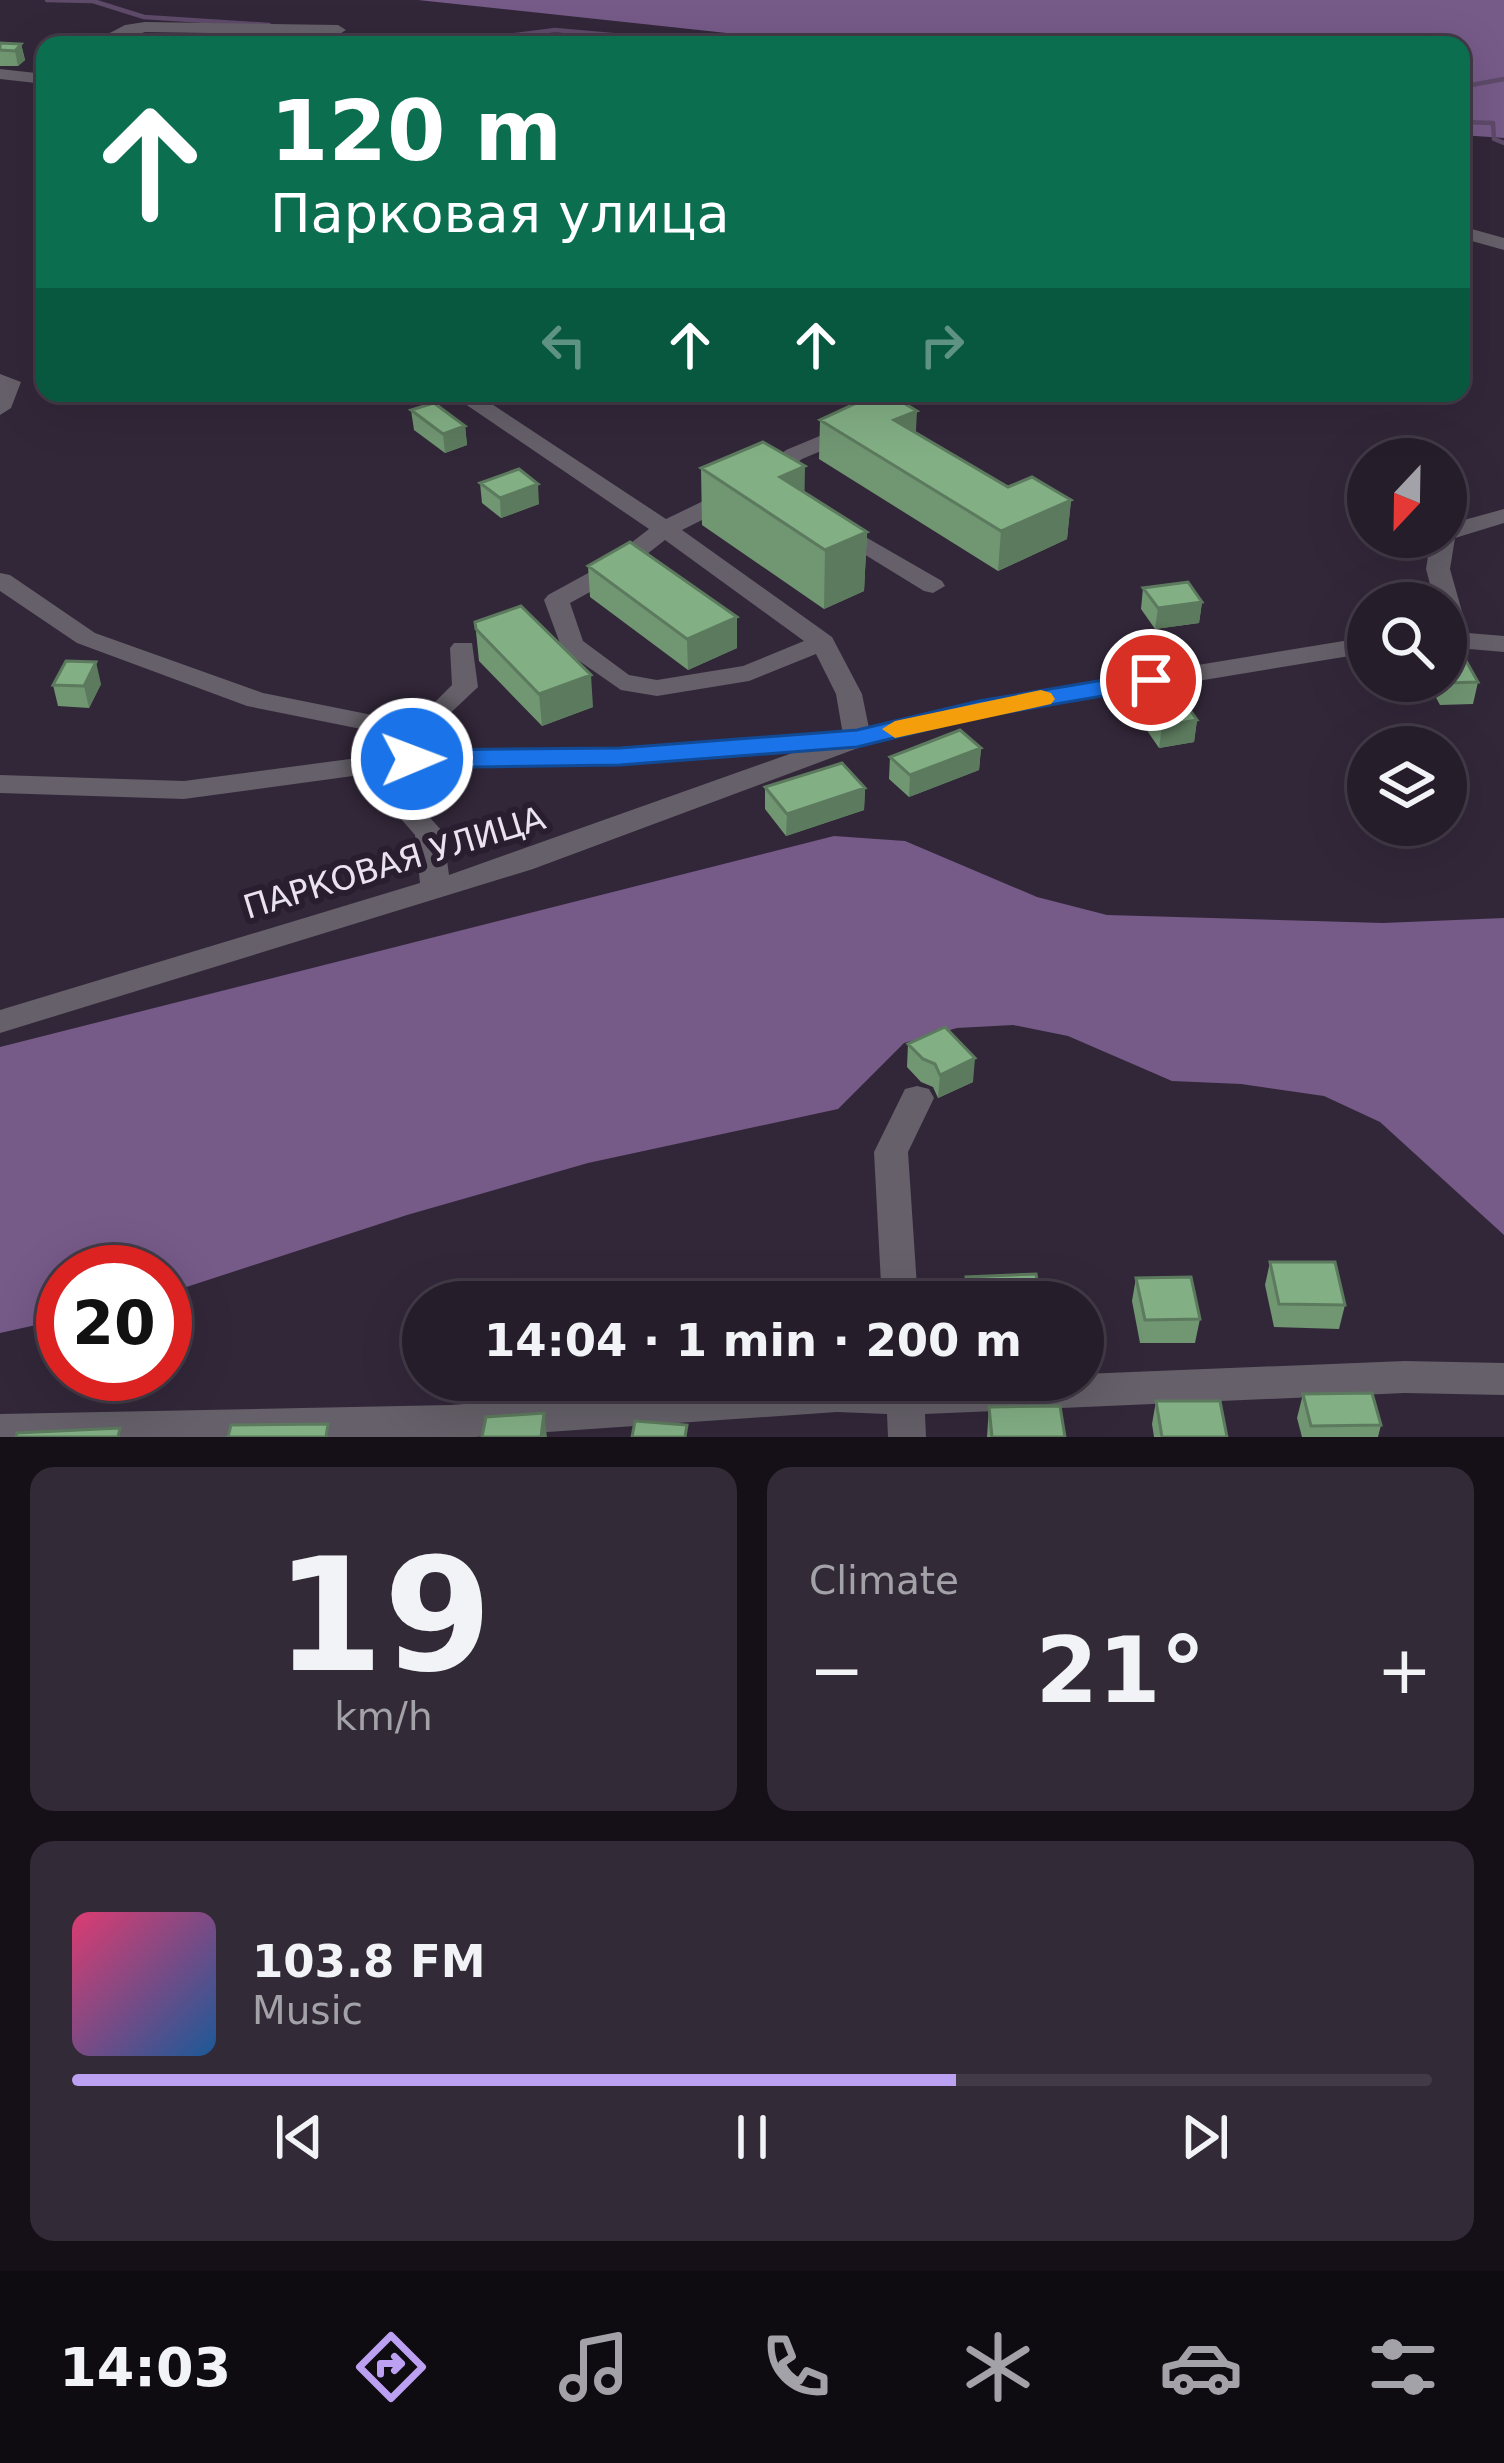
<!DOCTYPE html>
<html lang="en">
<head>
<meta charset="utf-8">
<style>
	:root { --surface:#261d2b; --page:#322a37; --text:#f1f3f6; --muted:#a4a2a9; --line:#423b47; --accent:#bca0f2 }
	body { margin:0; font-family:"DejaVu Sans",sans-serif; background:var(--page); color:var(--text); height:100vh; display:flex; flex-direction:column; font-size:45px; white-space:nowrap }
	* { box-sizing:border-box; margin:0 }
	p { font-size:39px; color:var(--muted) }
	.icon { flex:none; width:66px; height:66px; fill:none; stroke:currentColor; stroke-width:2; stroke-linecap:round; stroke-linejoin:round }
	.map { position:relative; height:1437px; overflow:hidden }
	.panel { display:flex; flex-direction:column; gap:30px; padding:30px; background:#151018; flex:1 }
	.panel>* { flex:none }
	.top-card { position:absolute; left:36px; top:36px; width:1434px; height:366px; border-radius:24px; box-shadow:0 12px 48px #0002,0 0 0 3px var(--line); background:#0b6e4f; color:#fff; overflow:hidden }
	.needle { width:78px; rotate:202deg }
	.tools { position:absolute; left:1347px; top:438px; display:grid; gap:24px }
	.tools a { display:grid; place-items:center; width:120px; height:120px; border-radius:50%; background:var(--surface); box-shadow:0 12px 48px #0002,0 0 0 3px var(--line); font-size:60px }
	.speed { position:absolute; left:36px; top:1245px; display:flex; gap:24px; font-size:60px; font-weight:700; text-align:center }
	.speed>* { display:grid; place-content:center; width:156px; height:156px; border-radius:50%; background:var(--surface); box-shadow:0 12px 48px #0002,0 0 0 3px var(--line); line-height:1 }
	.speed .limit { border:18px solid #d22; background:#fff; color:#111 }
	.pin { position:absolute; display:grid; place-items:center; width:102px; height:102px; color:#fff; margin:-51px; border:6px solid #fff; border-radius:50%; box-shadow:0 3px 12px #0007 }
	.me { position:absolute; width:132px; margin:-66px; rotate:89deg; stroke-linejoin:round; filter:drop-shadow(0 0 9px #0008) }
	.turn { display:flex; align-items:center; gap:42px; height:252px; padding:0 36px; font-size:54px }
	.turn .icon { width:156px; height:156px; stroke-width:2.5 }
	.turn b { display:block; font-size:84px; line-height:102px }
	.lanes { display:flex; align-items:center; height:114px; padding:0 36px; background:#0003; justify-content:center; gap:60px; direction:ltr }
	.lanes .off { opacity:.35 }
	.big { font-size:90px; font-weight:700; line-height:1.1 }
	.panel .widget { flex:1; display:flex; flex-direction:column; justify-content:center; gap:18px; min-width:0; padding:0 42px; border-radius:24px; background:var(--page) }
	.panel .dial { align-items:center; gap:0 }
	.dial b { font-size:156px; line-height:1 }
	.song { display:flex; align-items:center; gap:36px }
	.cover { width:144px; height:144px; border-radius:18px; background:linear-gradient(135deg,hsl(340 70% 55%),hsl(210 70% 35%)) }
	.played { height:12px; border-radius:6px; background:linear-gradient(90deg,var(--accent) 65%,var(--line) 65%) }
	.keys { display:flex; justify-content:space-around; direction:ltr }
	.heat { display:flex; justify-content:space-between; align-items:center; font-size:66px; direction:ltr }
	.panel .tiles { flex:1; display:grid; gap:30px; grid-template-columns:1fr 1fr }
	.widget:last-child { grid-column:span 2 }
	.trip { position:absolute; left:402px; top:1281px; width:702px; height:120px; border-radius:60px; background:var(--surface); box-shadow:0 12px 48px #0002,0 0 0 3px var(--line); font-weight:700; line-height:120px; text-align:center }
	.tabs { display:flex; height:192px; justify-content:space-around; align-items:center; background:#0f0c11; color:var(--muted) }
	.tabs .icon { width:84px; height:84px }
	.tabs .selected { color:var(--accent) }
	.tabs b { font-size:54px; color:var(--text) }
	.map>svg:first-child { display:block }
	.forest { fill:#765a88 }
	.lines { fill:none; stroke-linecap:round; stroke-linejoin:round }
	.stream { stroke:#5e4a69; stroke-width:4.5 }
	.minor { fill:#656069; fill-rule:evenodd }
	.wall { fill:#719672 }
	.shaded-wall { fill:#5c7a5d }
	.building { fill:#83af85; stroke:#5c7a5d; stroke-width:3 }
	.route { fill:#1a73e8; stroke:#114b97; stroke-width:3 }
	.slow { fill:#f59e0b }
	.labels { text-anchor:middle; stroke-width:12; stroke-linejoin:round; paint-order:stroke }
	.street-label { font-size:33px; fill:#eae3ef; stroke:#281e2f }
</style>
</head>
<body>
<div class="map">
<svg width="1504" height="1437" viewBox="0 0 1504 1437">
	<rect width="100%" height="100%" fill="#322739"/>
	<path class="forest" d="M418,0H1504V138L1461,135V45H840Z
		M834,836L905,841L1037,897L1107,915L1383,923L1504,918V1235L1380,1122L1324,1096L1241,1084L1172,1081L1068,1036L1013,1025L957,1028L904,1043L838,1109L588,1163L407,1215L165,1294V1272H63V1319L0,1333V1047Z"/>
	<g class="lines">
		<path class="stream" d="M47,0L93,1L144,17L269,25
			M331,34L376,45
			M438,45L555,30L724,45
			M746,45H866
			M1461,87L1504,79
			M1461,122L1493,123L1494,139L1504,143"/>
		<path class="minor" d="M145,22L338,25L346,30L338,35L145,32L107,45H87L125,25Z
			M0,69L45,74V84L0,79Z
			M1461,226L1504,238V250L1461,238Z
			M0,374L21,382L11,408L0,415Z
			M449,393H475L666,519L724,491H740L744,496L740,501L682,530L832,637L862,694L869,728L979,701L1368,637V653L979,717L866,745L533,869L0,1033V1010L420,883L415,835L394,811L397,770L184,799L0,793V775L184,781L395,753L386,734L247,706L77,643L0,591V573L10,575L95,633L263,693L397,720L410,727L452,685L450,648L454,643H472L478,687L442,721L428,750L620,747L843,735L836,694L816,654L749,681L657,696L621,690L562,649L544,600L548,595L601,566L649,529ZM665,540L804,641L743,666L657,680L629,675L583,641L570,603L619,576ZM795,752L449,875L443,832L422,809L425,767L620,765Z
			M851,423L862,430L859,435L802,459L773,482H757L754,477L786,450Z
			M1504,509V523L1455,538L1450,569L1468,633L1504,636V652L1446,647V603H1435L1426,569L1431,537H1446V525Z
			M836,520L942,581L945,586L933,593L924,591L828,532L824,527L828,522Z
			M917,1086L929,1089L934,1098L908,1152L918,1302H882L874,1152L905,1089Z
			M1405,1361L1504,1363V1395L1405,1393L925,1414L926,1437H888L887,1414L837,1412L475,1437H0V1414L450,1405L832,1380H1083V1374Z"/>
	</g>
	<path class="wall" d="M0,43L21,44L25,60L18,66H0Z
		M411,410L465,426L467,445L445,453L414,430Z
		M820,420L916,433L1008,487L1071,500L1067,539L998,571L819,459Z
		M701,468L804,492L867,532L864,591L824,609L702,525Z
		M480,483L539,504L501,518L482,503Z
		M588,566L737,617V648L688,670L590,597Z
		M1143,588L1202,602L1199,623L1155,629L1141,609Z
		M475,622L593,707L542,726L479,661Z
		M1427,681H1446L1478,682L1473,704L1440,705Z
		M101,684L89,708L58,706L53,685Z
		M1138,691L1197,720L1194,742L1159,748L1135,713Z
		M981,748L979,770L909,797L889,779L890,757Z
		M765,787L865,788L864,810L786,836L765,809Z
		M908,1044L973,1082L938,1098L933,1087L921,1082L907,1067Z
		M1270,1262L1345,1305L1339,1329L1274,1327L1265,1285Z
		M966,1277L1041,1302H964Z
		M1136,1278L1200,1319L1195,1343H1140L1132,1301Z
		M1303,1394L1381,1425L1378,1437H1302L1297,1418Z
		M1156,1401L1227,1437H1154L1152,1424Z
		M989,1407L1065,1437H987Z"/>
	<path class="shaded-wall" d="M21,44L25,60L18,66L15,51Z
		M917,411L915,449L894,420Z
		M465,426L467,445L445,453L443,434Z
		M805,466L804,523L780,477Z
		M538,484L539,504L501,518L500,498Z
		M1071,500L1067,539L998,571L1001,531Z
		M867,532L864,591L824,609L825,550Z
		M1202,602L1199,623L1155,629L1158,608Z
		M737,617V648L688,670L687,639Z
		M96,662L101,684L89,708L84,686Z
		M591,675L593,707L542,726L539,694Z
		M1197,720L1194,742L1159,748L1162,726Z
		M981,748L979,770L909,797L910,775Z
		M865,788L864,810L786,836L787,814Z
		M975,1058L973,1082L938,1098L940,1075Z
		M544,1413L547,1437H541Z"/>
	<path class="building" d="M0,43L21,44L15,51L0,50Z
		M878,393H887L917,411L894,420L1008,487L1032,477L1071,500L1001,531L820,420Z
		M434,403L465,426L443,434L411,410Z
		M763,442L805,466L780,477L867,532L825,550L701,468Z
		M519,469L538,484L500,498L480,483Z
		M630,542L737,617L687,639L588,566Z
		M1188,582L1202,602L1158,608L1143,588Z
		M521,606L591,675L539,694L476,629L475,622Z
		M1446,659H1465L1478,682L1445,683Z
		M66,661L96,662L84,686L53,685Z
		M1173,686L1197,720L1162,726L1138,691Z
		M960,730L981,748L910,775L890,757Z
		M842,763L865,788L787,814L765,787Z
		M945,1027L975,1058L940,1075L935,1064L923,1059L908,1044Z
		M1270,1262H1335L1345,1305L1279,1304Z
		M1036,1274L1041,1302H970L966,1277Z
		M1191,1277L1200,1319L1145,1320L1136,1278Z
		M483,1287L545,1288L543,1302H481Z
		M788,1295L851,1296V1302H788Z
		M704,1300V1302H649Z
		M1372,1393L1381,1425L1311,1426L1303,1394Z
		M1156,1401H1220L1227,1437H1162Z
		M1060,1406L1065,1437H992L989,1407Z
		M544,1413L541,1437H482L486,1417Z
		M635,1421L687,1425L685,1437H632Z
		M328,1424L326,1437H228L231,1425Z
		M120,1428L118,1437H16L17,1433Z"/>
	<path class="route" d="M1151,672L1164,680L1161,686L979,717L857,747L620,765L412,768L398,759L412,750L620,748L857,730L979,701Z"/>
	<path class="slow" d="M1041,690L1051,693L1055,699L1051,704L895,738L882,729L895,721Z"/>
	<g class="labels">
		<g class="street-label">
			<text transform="translate(394 862) rotate(-17)" y="12">ПАРКОВАЯ УЛИЦА</text>
		</g>
	</g>
</svg>
<div class="tools">
<a><svg class="needle" viewBox="-14 -14 28 28"><path d="M0-13l5 13h-10z" fill="#e53935"/><path d="M0 13l5-13h-10z" fill="#a4a2a9"/></svg></a>
<a><svg class="icon" aria-label="search" viewBox="0 0 24 24"><circle cx="10" cy="10" r="6"/><path d="M15 15l6 6"/></svg></a>
<a><svg class="icon" aria-label="layers" viewBox="0 0 24 24"><path d="M12 4l9 5-9 5-9-5zM3 14l9 5 9-5"/></svg></a>
</div>
<div class="speed"><div class="limit">20</div></div>
<div class="pin" style="left:1151px;top:680px;background:#d93025"><svg class="icon" aria-label="arrive" viewBox="0 0 24 24"><path d="M6 21V4h12l-3 4 3 4H6"/></svg></div>
<svg class="me" style="left:412px;top:759px" viewBox="-20 -20 40 40"><circle r="17" fill="#1a73e8" stroke="#fff" stroke-width="3"/><path d="M0-11L8 9 0 5-8 9z" fill="#fff"/></svg>
<div class="trip">14:04 · 1 min · 200 m</div>
<div class="top-card">
<div class="turn"><svg class="icon" aria-label="ahead" viewBox="0 0 24 24"><path d="M12 20V5M6 11l6-6 6 6"/></svg><div><b>120 m</b>Парковая улица</div></div>
<div class="lanes"><svg class="icon off" aria-label="left" viewBox="0 0 24 24"><path d="M17 20v-9H6M10 6l-5 5 5 5"/></svg><svg class="icon" aria-label="ahead" viewBox="0 0 24 24"><path d="M12 20V5M6 11l6-6 6 6"/></svg><svg class="icon" aria-label="ahead" viewBox="0 0 24 24"><path d="M12 20V5M6 11l6-6 6 6"/></svg><svg class="icon off" aria-label="right" viewBox="0 0 24 24"><path d="M7 20v-9h11M14 6l5 5-5 5"/></svg></div>
</div>
</div>
<section class="panel">
<div class="tiles">
<div class="widget dial"><b>19</b><p>km/h</p></div>
<div class="widget"><p>Climate</p>
<div class="heat"><a>−</a><b class="big">21°</b><a>+</a></div>
</div>
<div class="widget">
<div class="song"><i class="cover"></i><div><b>103.8 FM</b><p>Music</p></div></div>
<div class="played"></div>
<div class="keys"><svg class="icon" aria-label="previous" viewBox="0 0 24 24"><path d="M18 5L8 12l10 7zM5 5v14"/></svg><svg class="icon" aria-label="pause" viewBox="0 0 24 24"><path d="M8 5v14M16 5v14"/></svg><svg class="icon" aria-label="next" viewBox="0 0 24 24"><path d="M6 5l10 7-10 7zM19 5v14"/></svg></div>
</div>
</div>
</section>
<nav class="tabs">
<b>14:03</b>
<svg class="icon selected" aria-label="directions" viewBox="0 0 24 24"><path d="M12 3l9 9-9 9-9-9zM9 14v-3h6M13 9l2 2-2 2"/></svg>
<svg class="icon" aria-label="music" viewBox="0 0 24 24"><path d="M9 18V5l10-2v13"/><circle cx="6" cy="18" r="3"/><circle cx="16" cy="16" r="3"/></svg>
<svg class="icon" aria-label="phone" viewBox="0 0 24 24"><path d="M5 4h4l2 5-3 2q2 4 5 5l2-3 5 2v4C11 20 4 13 5 4z"/></svg>
<svg class="icon" aria-label="climate" viewBox="0 0 24 24"><path d="M12 3v18M4 7l16 10M4 17L20 7"/></svg>
<svg class="icon" aria-label="car" viewBox="0 0 24 24"><path d="M5 17H2v-5l4-1 3-4h7l3 4 3 1v5h-3M9 17h6M6 11h13"/><circle cx="7" cy="17" r="2"/><circle cx="17" cy="17" r="2"/></svg>
<svg class="icon" aria-label="filters" viewBox="0 0 24 24"><path d="M4 7h16M4 17h16"/><circle cx="9" cy="7" r="2"/><circle cx="15" cy="17" r="2"/></svg>
</nav>
</body>
</html>
